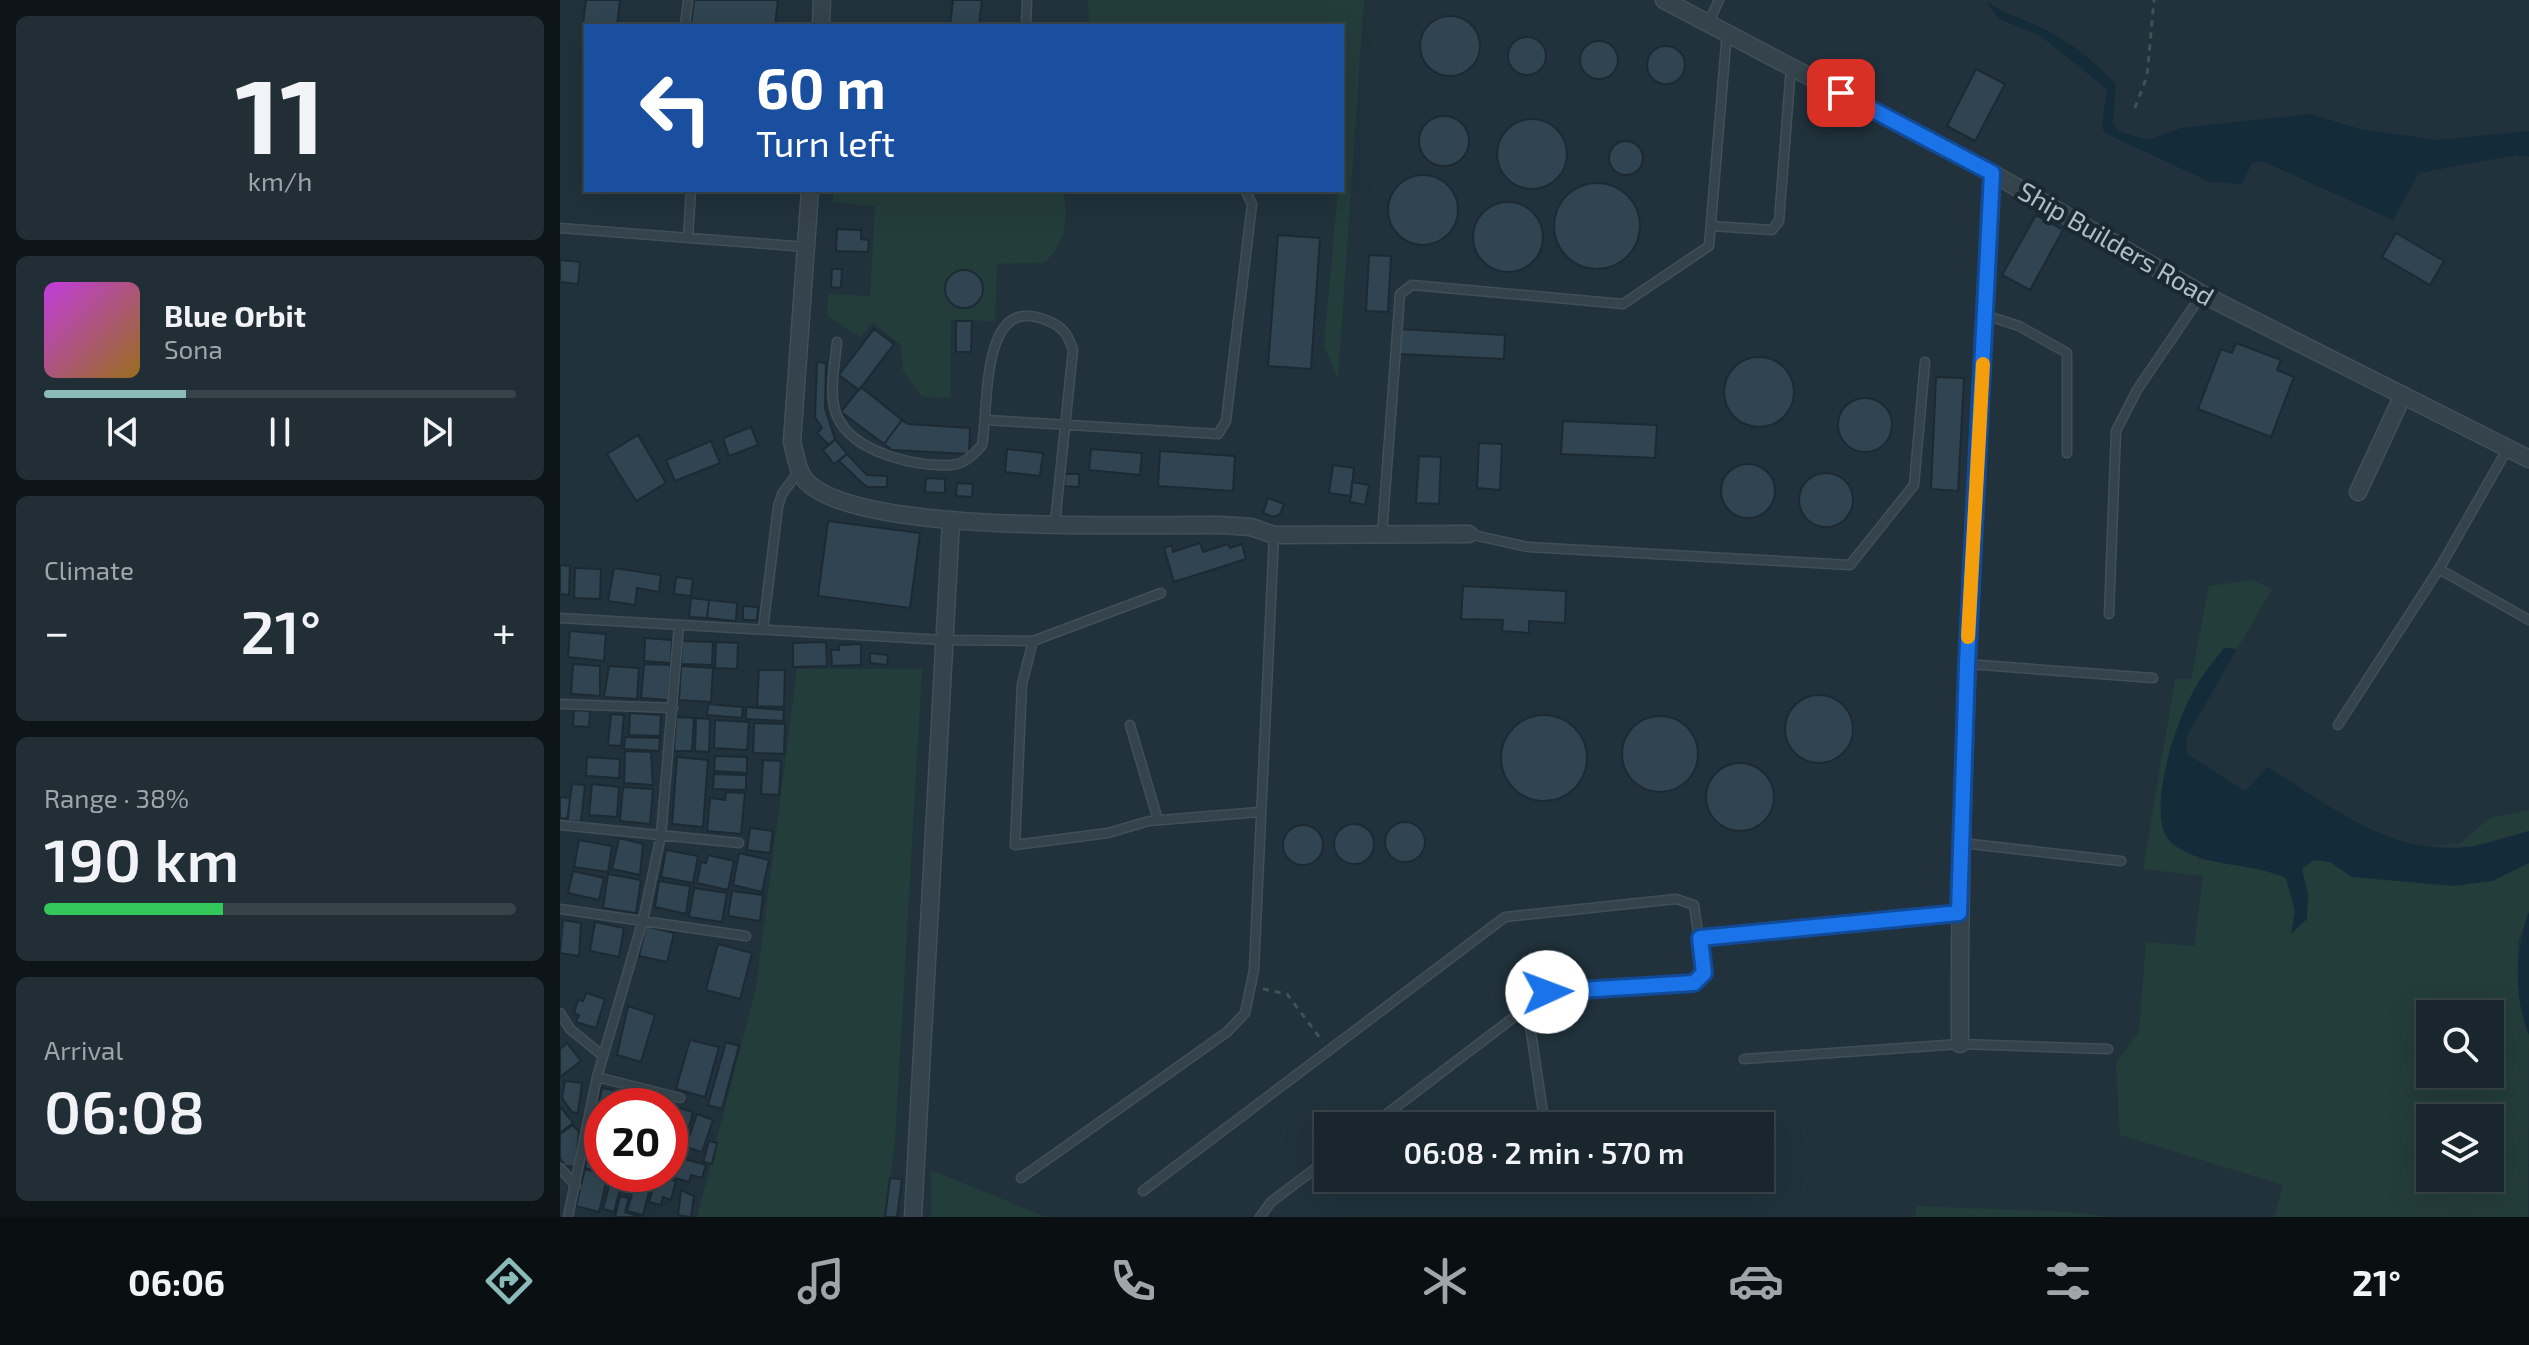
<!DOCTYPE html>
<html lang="en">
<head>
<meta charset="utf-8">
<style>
	:root { --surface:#19262d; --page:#222e35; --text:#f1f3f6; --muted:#9fa5aa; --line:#374349; --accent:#8bbbb9 }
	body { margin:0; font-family:"Exo 2",sans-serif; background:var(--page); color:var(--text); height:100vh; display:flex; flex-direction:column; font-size:30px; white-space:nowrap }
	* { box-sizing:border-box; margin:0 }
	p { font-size:26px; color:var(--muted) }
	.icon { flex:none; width:44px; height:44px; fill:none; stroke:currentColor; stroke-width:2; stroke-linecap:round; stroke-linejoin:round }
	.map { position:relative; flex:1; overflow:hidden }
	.panel { display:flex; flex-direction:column; gap:16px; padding:16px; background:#0e1519; width:560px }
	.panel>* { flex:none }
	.guide { position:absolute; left:24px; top:24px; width:760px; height:168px; border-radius:0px; box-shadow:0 8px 32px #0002,0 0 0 2px var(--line); background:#1a4fa0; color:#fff; overflow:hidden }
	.controls { position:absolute; left:1856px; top:1000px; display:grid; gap:16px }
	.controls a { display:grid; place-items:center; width:88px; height:88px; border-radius:0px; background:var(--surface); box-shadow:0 8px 32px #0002,0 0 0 2px var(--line); font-size:40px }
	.speed { position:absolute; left:24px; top:1088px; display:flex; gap:16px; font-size:40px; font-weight:700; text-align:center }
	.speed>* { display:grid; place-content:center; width:104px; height:104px; border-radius:50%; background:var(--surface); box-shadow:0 8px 32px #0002,0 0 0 2px var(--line); line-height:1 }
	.speed .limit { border:12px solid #d22; background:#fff; color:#111 }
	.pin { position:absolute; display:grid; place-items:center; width:68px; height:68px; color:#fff; margin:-34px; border-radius:16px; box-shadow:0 4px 12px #0006 }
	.me { position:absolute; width:88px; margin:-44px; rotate:88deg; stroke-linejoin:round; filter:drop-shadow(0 0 6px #0008) }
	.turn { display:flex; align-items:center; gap:28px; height:168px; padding:0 40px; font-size:36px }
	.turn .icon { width:104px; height:104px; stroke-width:2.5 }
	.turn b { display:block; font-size:56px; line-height:68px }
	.big { font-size:60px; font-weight:600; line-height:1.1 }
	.panel .card { flex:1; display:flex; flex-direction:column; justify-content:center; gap:12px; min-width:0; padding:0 28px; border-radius:12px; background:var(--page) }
	.panel .dial { align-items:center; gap:0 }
	.dial b { font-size:104px; line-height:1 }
	.song { display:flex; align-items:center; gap:24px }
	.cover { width:96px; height:96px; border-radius:12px; background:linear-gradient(135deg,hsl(290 70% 55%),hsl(40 70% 35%)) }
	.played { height:8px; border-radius:4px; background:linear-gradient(90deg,var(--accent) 30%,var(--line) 30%) }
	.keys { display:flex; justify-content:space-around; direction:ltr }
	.heat { display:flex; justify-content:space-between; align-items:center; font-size:44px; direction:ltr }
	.charge { height:12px; border-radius:6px; background:linear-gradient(90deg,#34c759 38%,var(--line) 0) }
	.trip { position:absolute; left:754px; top:1112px; width:460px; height:80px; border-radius:0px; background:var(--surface); box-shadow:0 8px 32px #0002,0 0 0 2px var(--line); font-weight:600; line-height:80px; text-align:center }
	.menu { display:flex; height:128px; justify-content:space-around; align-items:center; background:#0a0f12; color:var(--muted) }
	.menu .icon { width:56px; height:56px }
	.menu .on { color:var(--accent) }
	.menu b { font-size:36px; color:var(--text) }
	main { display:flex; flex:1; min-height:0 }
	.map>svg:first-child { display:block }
	.green { fill:#233d3b; fill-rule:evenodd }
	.water { fill:#142b3a }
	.building { fill:#304451; stroke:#1c2a33; stroke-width:2 }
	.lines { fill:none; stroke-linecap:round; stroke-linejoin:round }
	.service-casing { stroke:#414f58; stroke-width:11 }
	.minor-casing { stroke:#414f58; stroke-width:19 }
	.path { stroke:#3c5553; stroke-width:3; stroke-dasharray:6 6; stroke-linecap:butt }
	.service { stroke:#35434c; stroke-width:8 }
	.minor { stroke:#35434c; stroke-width:16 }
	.route-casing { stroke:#114b97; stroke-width:20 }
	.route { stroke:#1a73e8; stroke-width:14 }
	.slow { stroke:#f59e0b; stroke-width:14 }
	.labels { text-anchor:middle; stroke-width:8; stroke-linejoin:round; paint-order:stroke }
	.street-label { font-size:26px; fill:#b0bec8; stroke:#1a2831 }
</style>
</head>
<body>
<main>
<section class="panel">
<div class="card dial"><b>11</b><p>km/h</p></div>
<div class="card">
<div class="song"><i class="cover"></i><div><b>Blue Orbit</b><p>Sona</p></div></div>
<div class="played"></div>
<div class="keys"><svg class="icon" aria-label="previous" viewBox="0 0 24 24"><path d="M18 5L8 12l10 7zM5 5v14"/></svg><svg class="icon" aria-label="pause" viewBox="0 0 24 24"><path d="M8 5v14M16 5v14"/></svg><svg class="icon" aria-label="next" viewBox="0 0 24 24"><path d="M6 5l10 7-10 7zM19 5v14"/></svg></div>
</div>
<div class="card"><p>Climate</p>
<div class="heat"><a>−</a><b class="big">21°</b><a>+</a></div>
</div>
<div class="card"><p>Range · 38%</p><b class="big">190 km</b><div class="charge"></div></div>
<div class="card"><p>Arrival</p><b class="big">06:08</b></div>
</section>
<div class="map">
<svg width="1969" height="1217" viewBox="0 0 1969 1217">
	<rect width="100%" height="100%" fill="#21323c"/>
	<path class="green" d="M528,0H804L778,379L764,345L778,190H782V26H529Z
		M273,190H503C509,220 506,243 484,263L437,264L435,321L391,320L390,398L362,397L343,371L341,345L313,323L300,337L267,316L268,294L310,296L315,206L273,202Z
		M1692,580L1712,589L1677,649L1664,648L1609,748L1639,859L1703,868L1726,878L1735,911L1731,933L1748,895L1742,869L1754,860L1770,862L1792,877L1932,881L1969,863V912L1958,942V982L1969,1035L1968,1217H1714L1723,1185L1560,1135L1556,1063L1579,1032L1586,942L1634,946L1643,876L1583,869L1615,679H1631L1649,586ZM1870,1014H1930V1074H1870ZM1870,1118H1930V1178H1870Z
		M237,669H362L335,1142L325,1217H137L196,987Z
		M1969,810V831L1909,847L1864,846L1899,844L1930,818Z
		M371,1170L486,1217H371Z
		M1357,1206L1512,1212L1549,1217H1355Z"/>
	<path class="water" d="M1426,1C1445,14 1464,19 1484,29C1510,42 1536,63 1556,84L1553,124L1560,132L1588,140L1621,128L1750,114L1800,129L1877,140L1969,131V157L1956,155L1859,173L1833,220L1702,161L1692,163L1682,184L1650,182L1545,133L1542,127L1547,89L1479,35L1439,19Z
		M1664,648L1677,649L1627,736V754L1685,791L1708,767C1769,805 1832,857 1909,847C1929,844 1950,836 1969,831V863L1932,881L1894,886L1792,877L1770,862L1754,860L1742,869L1748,895L1747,919L1731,934L1735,911L1726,878C1690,862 1646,868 1614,845C1580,821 1619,712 1638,683C1645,671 1655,660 1664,648Z
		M1969,912V1035C1953,995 1955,951 1969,912Z"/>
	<path class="building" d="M26,0H60L57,26L23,23Z
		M134,0H218L215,26H131Z
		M393,0H422L419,26H390Z
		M860 46a30 30 0 1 1 60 0a30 30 0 1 1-60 0Z
		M948 56a19 19 0 1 1 38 0a19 19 0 1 1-38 0Z
		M1020 60a19 19 0 1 1 38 0a19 19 0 1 1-38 0Z
		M1087 65a19 19 0 1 1 38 0a19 19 0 1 1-38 0Z
		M1416,69L1445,84L1415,141L1387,126Z
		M859 141a25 25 0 1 1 50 0a25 25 0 1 1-50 0Z
		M937 154a35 35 0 1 1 70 0a35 35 0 1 1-70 0Z
		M1049 158a17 17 0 1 1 34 0a17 17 0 1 1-34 0Z
		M828 210a35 35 0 1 1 70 0a35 35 0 1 1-70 0Z
		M994 226a43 43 0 1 1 86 0a43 43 0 1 1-86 0Z
		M913 237a35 35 0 1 1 70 0a35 35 0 1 1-70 0Z
		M1476,215L1503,230L1470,290L1442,275Z
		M277,229L301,230V239L309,240L308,252L276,251Z
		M1836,233L1884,261L1870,285L1822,257Z
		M718,235L760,238L751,369L708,366Z
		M809,255L831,256L828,312L806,311Z
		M0,260L20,262L18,284L0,282Z
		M272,269H282L281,288L271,287Z
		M385 289a19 19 0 1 1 38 0a19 19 0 1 1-38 0Z
		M396,321H412L411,352H396Z
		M314,329L334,344L299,390L279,375Z
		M839,329L945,335L944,359L838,354Z
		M1676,343L1721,360L1717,370L1734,377L1711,437L1638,409L1661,349L1672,353Z
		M1164 392a35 35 0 1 1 70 0a35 35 0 1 1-70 0Z
		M257,362L266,363L265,408L275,439L269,445L257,433L262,428L255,417Z
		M1376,377L1404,378L1398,491L1371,489Z
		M301,387L342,420L324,444L281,412Z
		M1278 425a27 27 0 1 1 54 0a27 27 0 1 1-54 0Z
		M342,420L348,424L410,428L409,454L332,450L324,444Z
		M1003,421L1097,425L1095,458L1001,454Z
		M191,427L198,445L169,456L163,438Z
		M78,435L106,483L76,501L47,454Z
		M275,439L287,454L274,464L263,450Z
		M151,441L160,463L115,481L106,460Z
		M919,443L942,444L940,490L917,488Z
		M447,449L483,453L480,476L445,472Z
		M531,449L582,453L580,475L529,470Z
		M600,451L675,456L673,491L598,486Z
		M287,454L307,475L327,476V487H307L301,482L279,461Z
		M859,456L881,457L879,504L856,503Z
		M1161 491a27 27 0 1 1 54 0a27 27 0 1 1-54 0Z
		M773,465L794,468L791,496L769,493Z
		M1239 500a27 27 0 1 1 54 0a27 27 0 1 1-54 0Z
		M505,474H519V487L504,486Z
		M366,478L385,479V493L365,492Z
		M792,482L809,485L805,505L790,502Z
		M397,483L413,484L412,497L396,496Z
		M708,498L724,504L720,514L714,517L703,513Z
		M268,521L360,533L350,608L258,596Z
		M640,543L643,552L668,544L670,548L682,544L686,559L614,582L604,548L612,545L613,552Z
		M0,565L10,566L9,595L0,594Z
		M15,568L41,569L40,599L14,598Z
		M54,568L101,575L99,592L77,588L75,605L48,601Z
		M116,577L133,579L131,596L114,594Z
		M903,586L1006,591L1005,623L969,621V633L942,631L943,620L901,619Z
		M131,598L149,600L147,618L129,617Z
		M149,600L177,603L176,621L147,618Z
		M183,606L198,607L197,620H183Z
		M10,631L46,634L44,661L8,657Z
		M85,638L112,640L111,663L84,661Z
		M122,641L153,642L152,665L121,664Z
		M156,642L178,643L177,669L155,668Z
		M266,642L267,666L233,667V643Z
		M301,644V665L272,666L271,650H279V645Z
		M310,653L328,655L327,665L310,663Z
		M13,664L40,666V696L11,694Z
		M84,664L111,665L108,700L81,698Z
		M49,666L79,668L77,699L44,697Z
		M121,666L153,668L151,702L119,700Z
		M199,670H225L224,707L197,706Z
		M1225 729a34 34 0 1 1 68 0a34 34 0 1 1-68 0Z
		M148,704L183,707L182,718L147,715Z
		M186,707L224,710L223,721L186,719Z
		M14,710L30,711L29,727L13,726Z
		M70,713L101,715L100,736L69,735Z
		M51,714L64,715L61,746L48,745Z
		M941 758a43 43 0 1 1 86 0a43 43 0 1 1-86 0Z
		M1062 754a38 38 0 1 1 76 0a38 38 0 1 1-76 0Z
		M116,717L134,718L132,751H114Z
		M136,718L150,719L149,752L135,751Z
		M155,720L189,722L187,750L154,748Z
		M194,723L225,724L224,754L193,753Z
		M65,737L100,738L99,751L64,749Z
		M65,751L91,752L93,785L64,783Z
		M155,756L187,757V773L154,771Z
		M27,757L60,759L59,778L26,776Z
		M117,757L148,760L143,827L112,824Z
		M203,760L221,761L219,795L201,794Z
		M1146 797a34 34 0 1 1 68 0a34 34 0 1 1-68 0Z
		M154,774L186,775V790L153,789Z
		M12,784L25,785L21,822L7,821Z
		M32,784L59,787L57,817L29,815Z
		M63,787L93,789L90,824L60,821Z
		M166,792L185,793L181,834L147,831L150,798L165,800Z
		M0,797L10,798L8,819L0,818Z
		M825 842a20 20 0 1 1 40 0a20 20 0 1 1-40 0Z
		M774 844a20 20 0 1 1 40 0a20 20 0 1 1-40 0Z
		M723 845a20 20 0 1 1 40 0a20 20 0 1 1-40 0Z
		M190,828L213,831L210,853L187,850Z
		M59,838L83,844L80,875L52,869Z
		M19,840L52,846L48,872L14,867Z
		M106,850L138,856L133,883L101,877Z
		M179,853L209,860L202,892L173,885Z
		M148,855L174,861L168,890L137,883L141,862L146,863Z
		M13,871L44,878L39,900L8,893Z
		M48,874L81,880L76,913L43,908Z
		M99,881L130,886L126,914L95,907Z
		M134,888L167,893L162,922L129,917Z
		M172,891L203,895L200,921L168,916Z
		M3,920L21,923L19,956L0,953Z
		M35,922L64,928L59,957L30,951Z
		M86,926L114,933L107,962L79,956Z
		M158,944L192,953L180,999L146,990Z
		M26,993L45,999L36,1028L16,1022L19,1015L14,1013L18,1000L23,1001Z
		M68,1006L95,1015L81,1062L57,1055Z
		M130,1040L159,1047L145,1097L116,1089Z
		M166,1042L179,1046L162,1109L148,1105Z
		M7,1043L21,1061L0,1077V1049Z
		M5,1081L22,1083L18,1113L12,1112L2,1098Z
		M42,1088L66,1093L63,1106H42V1120L35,1119Z
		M68,1096L90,1100L89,1106H66Z
		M99,1102L133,1112L125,1142L110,1138V1106H98Z
		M0,1106L13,1123L0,1133Z
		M137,1114L153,1120L142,1152L126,1147Z
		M36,1121L42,1122V1157L28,1154Z
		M13,1125L19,1132L15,1167L5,1166L0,1158V1134Z
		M110,1141L124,1145L121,1158L146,1165L142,1178L131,1175L129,1182L102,1174H110Z
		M149,1141L157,1143L152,1164L143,1162Z
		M28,1155L42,1158V1172L25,1168Z
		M25,1169L48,1175L39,1212L16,1206Z
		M53,1174H75L70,1194L62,1192L66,1178Z
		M97,1176L116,1181L111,1200L103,1197L101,1205L89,1202Z
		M330,1178L342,1179L337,1217H325Z
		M51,1179L62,1182L54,1212L43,1209Z
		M76,1180L91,1184L83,1215L67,1211Z
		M121,1190L134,1196L131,1217L118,1215Z
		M60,1196L69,1198L65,1212L81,1217H55Z"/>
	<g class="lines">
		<defs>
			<path id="service" d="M1149,22L1159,0
				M125,26L128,0
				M466,26L467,0
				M1151,226L1212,230L1219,221L1231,67
				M0,228L246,247
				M128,238L131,190
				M1425,315L1459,326L1507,353V453
				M277,342C275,365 268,395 277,416C293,453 356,467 392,465C405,464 414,454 422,445C429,408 420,299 480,318C499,324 507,330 513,350L495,523
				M427,420L658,434L666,421L692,204L685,190
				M822,534L840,294L852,285L1063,304L1149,246L1167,32
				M909,534L968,547L1290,565L1354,485L1365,362
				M1879,569L1969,620
				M1549,614L1556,431L1577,390L1642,294
				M0,618L384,640L473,641L601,593
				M203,629L218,507L222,494L239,471
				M473,641L462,684L455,845L548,833L589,821L699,812
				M1407,664L1593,678
				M0,704L113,708
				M570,725L598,820
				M1778,725L1879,569L1948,448
				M0,825L179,843
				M1402,843L1561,861
				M0,909L186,936
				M1140,938L1399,913
				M967,1006L985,1126
				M0,1013L10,1029L43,1056
				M1184,1059L1400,1044L1548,1049
				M37,1077L120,1098
				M0,1168L16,1186
				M461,1178L667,1032L685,1013L694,970L714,535
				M583,1191L945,917L1116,899L1134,905L1144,973L1134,983L987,992L811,1126
				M8,1217L37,1077L83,920L101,835L119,625
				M700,1217L711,1202L768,1159"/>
			<path id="minor" d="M1104,0L1432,173L1642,294L1969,459
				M261,26L262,0
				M250,190L232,442C236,455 237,472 247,482C301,536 578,524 660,525L691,527L714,535L909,534
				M1798,492L1843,395
				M1400,1044C1398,753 1418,463 1432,173
				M353,1217L391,521"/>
		</defs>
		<use href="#service" class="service-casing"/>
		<use href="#minor" class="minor-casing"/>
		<path class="path" d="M1575,108L1587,76L1594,0
			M703,989L727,994L763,1042"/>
		<use href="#service" class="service"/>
		<use href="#minor" class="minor"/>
	</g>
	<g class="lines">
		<defs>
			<path id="route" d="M987,992L1134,983L1144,973L1140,938L1399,913L1407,664L1432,173L1281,93"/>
		</defs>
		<use href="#route" class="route-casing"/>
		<use href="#route" class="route"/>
		<path class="slow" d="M1408,637L1423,364"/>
	</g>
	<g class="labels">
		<g class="street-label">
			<text transform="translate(1556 244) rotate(30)" y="9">Ship Builders Road</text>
		</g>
	</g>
</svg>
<div class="controls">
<a><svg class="icon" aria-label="search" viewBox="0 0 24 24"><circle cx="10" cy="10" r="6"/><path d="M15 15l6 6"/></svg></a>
<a><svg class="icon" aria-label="layers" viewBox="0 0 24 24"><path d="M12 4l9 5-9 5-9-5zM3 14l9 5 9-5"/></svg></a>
</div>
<div class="speed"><div class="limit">20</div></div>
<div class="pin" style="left:1281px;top:93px;background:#d93025"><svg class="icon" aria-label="arrive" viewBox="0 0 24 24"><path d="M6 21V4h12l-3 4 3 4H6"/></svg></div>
<svg class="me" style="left:987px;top:992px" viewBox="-20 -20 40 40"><circle r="19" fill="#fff"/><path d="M0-13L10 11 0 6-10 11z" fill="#1a73e8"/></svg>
<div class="trip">06:08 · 2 min · 570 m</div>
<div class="guide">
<div class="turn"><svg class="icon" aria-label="left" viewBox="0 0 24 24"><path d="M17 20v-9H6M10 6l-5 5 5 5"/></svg><div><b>60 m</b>Turn left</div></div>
</div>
</div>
</main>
<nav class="menu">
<b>06:06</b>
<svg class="icon on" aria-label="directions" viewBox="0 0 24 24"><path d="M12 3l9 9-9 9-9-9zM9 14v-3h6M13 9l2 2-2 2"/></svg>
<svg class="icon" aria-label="music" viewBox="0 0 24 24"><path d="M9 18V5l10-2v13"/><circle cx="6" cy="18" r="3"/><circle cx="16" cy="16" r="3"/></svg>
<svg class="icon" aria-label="phone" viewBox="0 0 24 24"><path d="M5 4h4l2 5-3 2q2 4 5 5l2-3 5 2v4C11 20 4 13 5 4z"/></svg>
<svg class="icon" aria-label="climate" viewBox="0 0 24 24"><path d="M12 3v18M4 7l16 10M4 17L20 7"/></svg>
<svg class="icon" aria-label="car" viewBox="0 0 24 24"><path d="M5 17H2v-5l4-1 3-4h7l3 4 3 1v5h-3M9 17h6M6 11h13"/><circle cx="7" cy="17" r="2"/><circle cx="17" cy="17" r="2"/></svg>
<svg class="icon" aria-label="filters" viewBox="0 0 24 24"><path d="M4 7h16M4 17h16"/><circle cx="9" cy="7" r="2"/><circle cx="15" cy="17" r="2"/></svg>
<b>21°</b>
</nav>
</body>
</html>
